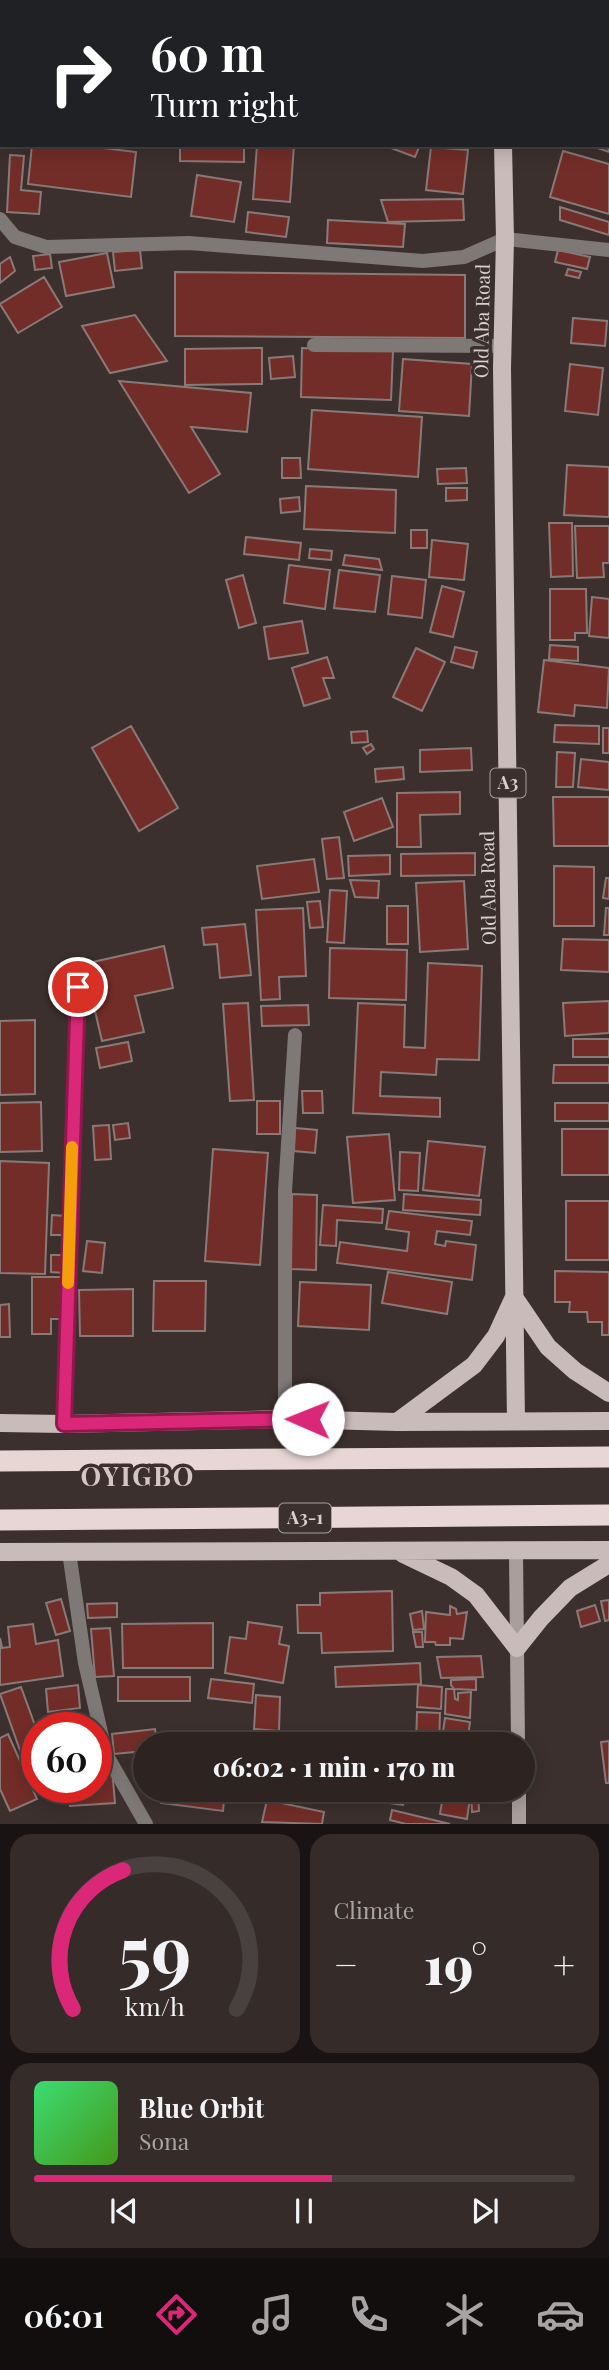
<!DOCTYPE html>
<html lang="en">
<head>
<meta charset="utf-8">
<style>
	:root { --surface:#2d2422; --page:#352c2a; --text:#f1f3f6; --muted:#a7a4a5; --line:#484140; --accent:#db2777 }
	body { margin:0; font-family:"Playfair Display",serif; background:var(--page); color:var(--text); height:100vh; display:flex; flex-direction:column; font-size:26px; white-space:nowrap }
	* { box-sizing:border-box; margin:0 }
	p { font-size:23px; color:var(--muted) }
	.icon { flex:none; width:38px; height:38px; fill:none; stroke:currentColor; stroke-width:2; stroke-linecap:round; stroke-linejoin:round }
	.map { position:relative; height:1824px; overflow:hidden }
	.panel { display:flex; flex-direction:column; gap:10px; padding:10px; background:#191413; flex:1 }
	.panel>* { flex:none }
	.guide { position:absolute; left:0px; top:0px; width:609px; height:147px; box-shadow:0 4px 18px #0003,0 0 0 2px var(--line); background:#202124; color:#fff; overflow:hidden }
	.speed { position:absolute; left:21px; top:1712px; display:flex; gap:14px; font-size:35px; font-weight:700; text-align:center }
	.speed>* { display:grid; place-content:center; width:91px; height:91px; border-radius:50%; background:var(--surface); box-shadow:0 4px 18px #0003,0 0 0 2px var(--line); line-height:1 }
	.speed .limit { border:10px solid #d22; background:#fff; color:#111 }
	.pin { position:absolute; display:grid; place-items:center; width:60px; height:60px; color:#fff; margin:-30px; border:4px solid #fff; border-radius:50%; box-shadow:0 2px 7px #0007 }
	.me { position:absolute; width:77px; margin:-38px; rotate:271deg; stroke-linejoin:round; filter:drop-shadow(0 0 5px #0008) }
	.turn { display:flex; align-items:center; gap:24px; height:147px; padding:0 35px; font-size:32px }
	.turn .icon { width:91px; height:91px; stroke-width:2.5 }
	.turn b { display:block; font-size:49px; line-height:60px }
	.big { font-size:52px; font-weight:800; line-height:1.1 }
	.panel .card { flex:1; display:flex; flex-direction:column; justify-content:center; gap:10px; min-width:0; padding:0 24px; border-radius:21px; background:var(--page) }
	.panel .dial { align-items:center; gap:0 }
	.dial svg { height:182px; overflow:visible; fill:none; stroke:var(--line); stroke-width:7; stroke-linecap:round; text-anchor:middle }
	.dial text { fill:var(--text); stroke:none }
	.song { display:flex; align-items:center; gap:21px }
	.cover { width:84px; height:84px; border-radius:10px; background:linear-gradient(135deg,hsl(140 70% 55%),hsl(100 70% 35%)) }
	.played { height:7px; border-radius:4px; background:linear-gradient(90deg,var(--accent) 55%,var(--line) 55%) }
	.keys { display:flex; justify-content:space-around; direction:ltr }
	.heat { display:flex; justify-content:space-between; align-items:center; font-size:38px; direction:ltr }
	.panel .tiles { flex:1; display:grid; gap:10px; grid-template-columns:1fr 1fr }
	.card:last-child { grid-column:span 2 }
	.trip { position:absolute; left:133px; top:1732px; width:402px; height:70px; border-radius:35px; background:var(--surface); box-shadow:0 4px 18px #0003,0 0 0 2px var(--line); font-weight:800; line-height:70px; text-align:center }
	.dock { display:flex; height:112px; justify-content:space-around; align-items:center; background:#120e0e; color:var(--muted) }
	.dock .icon { width:49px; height:49px }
	.dock .current { color:var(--accent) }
	.dock b { font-size:32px; color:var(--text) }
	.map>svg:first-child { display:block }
	.building { fill:#732d28; stroke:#897a78; stroke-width:2 }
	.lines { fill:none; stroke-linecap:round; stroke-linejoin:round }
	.lane { stroke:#7e7877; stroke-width:14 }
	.street { stroke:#7e7877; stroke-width:14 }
	.secondary { stroke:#a99e9c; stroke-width:14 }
	.primary { stroke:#c9bbb9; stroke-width:18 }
	.highway { stroke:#e7d6d4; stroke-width:21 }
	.route-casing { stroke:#8e194d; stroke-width:18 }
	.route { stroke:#db2777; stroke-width:12 }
	.slow { stroke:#f59e0b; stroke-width:12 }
	.labels { text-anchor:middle; stroke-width:7; stroke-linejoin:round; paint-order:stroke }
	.shield { fill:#3c302e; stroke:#a9a09f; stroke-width:2 }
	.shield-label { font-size:18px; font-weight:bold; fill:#d8d0cf }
	.street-label { font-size:19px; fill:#d8d0cf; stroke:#3c302e }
	.district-label { font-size:26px; font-weight:bold; letter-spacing:2px; fill:#d6c6c3; stroke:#3c302e }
</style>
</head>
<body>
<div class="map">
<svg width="609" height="1824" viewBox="0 0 609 1824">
	<rect width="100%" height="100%" fill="#3c302e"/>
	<path class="building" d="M28,0H61L63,2H26Z
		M72,0H99L102,2H74Z
		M122,0H179L178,2Z
		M339,0H408L339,2Z
		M0,74H2V139H0Z
		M607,132L609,152L589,145H607Z
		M32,145H79L136,152L131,197L28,184Z
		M180,145H244V162L180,161Z
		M257,145H294L290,202L253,199Z
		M383,145H420L415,157Z
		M431,147L468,150L463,194L426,190Z
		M563,151L609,164V214L550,197Z
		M10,155L24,156L21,190L41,192L39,214L7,212Z
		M197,175L241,182L234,222L191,216Z
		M463,199L464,220L388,222L381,200Z
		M560,207L609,222V235L560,220Z
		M248,212L289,217L286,237L246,232Z
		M328,220L405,224L403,247L327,243Z
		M140,250L142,268L115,271L113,252Z
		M558,250L590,257L587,269L555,262Z
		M107,253L114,287L66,296L59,262Z
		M50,254L52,268L35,270L33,256Z
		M10,257L15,271L0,283V264Z
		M568,269L581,272L579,278L566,275Z
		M175,272L465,275V338L175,336Z
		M44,277L62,307L18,333L0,304Z
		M135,315L167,361L110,373L82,326Z
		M573,318L607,321L605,346L571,343Z
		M262,348V384L185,385V349Z
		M302,348L393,351L391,400L301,397Z
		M293,356L295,377L271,379L269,358Z
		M403,359L472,364L469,416L399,411Z
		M570,364L603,368L598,415L565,411Z
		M119,381L251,393L247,432L191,427L220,474L189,493Z
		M312,410L422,417L418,477L308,469Z
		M282,458H300L301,478H282Z
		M567,465L609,467V517L564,515Z
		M466,468L467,483L438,484L437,469Z
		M306,486L396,490L395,533L304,529Z
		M446,488H467V500L446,501Z
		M299,497L300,511L281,513L280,499Z
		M549,523H572L573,576L551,577Z
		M575,526H609V563H603L604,577L577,578Z
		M411,530H427V548H411Z
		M246,537L301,543L299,560L244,554Z
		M432,540L468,544L464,580L429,577Z
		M310,549L332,551L331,560L309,558Z
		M345,555L379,559L382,570L343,565Z
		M289,565L330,570L325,609L284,603Z
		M339,570L380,575L375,612L334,608Z
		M243,575L256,623L239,628L226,580Z
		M392,576L426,580L422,618L388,614Z
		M442,586L464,592L453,637L430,632Z
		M550,589H586L587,633H575V640H550Z
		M592,597L609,599V638L589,636Z
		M302,621L308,653L269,659L264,627Z
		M550,645L578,647V661L549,659Z
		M455,647L477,652L473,668L451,662Z
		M416,648L445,662L422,711L393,697Z
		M327,657L334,678H323L330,698L304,706L292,668Z
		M544,660L609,668L607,708L575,705L574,716L538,712Z
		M555,725L599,726V744L554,742Z
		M131,726L178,808L139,831L92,748Z
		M603,728H609V753H603Z
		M367,731L368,742L352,743L351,732Z
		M371,744L374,749L367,754L363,748Z
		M471,748L472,770L420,772V750Z
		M557,752L575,753L573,787H556Z
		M581,759L609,762V790L578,787Z
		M403,767L404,779L376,782L375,769Z
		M460,792V814L420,815L421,847H397V793Z
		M553,797H609V846H554Z
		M382,798L393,827L354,841L344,812Z
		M339,837L344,878L327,879L322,839Z
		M475,853V875L401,876V854Z
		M390,855V874L349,876L348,856Z
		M314,859L319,892L262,899L257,866Z
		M554,866L594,867V926H554Z
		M606,878H609V899L603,898Z
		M350,880L379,881L378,898L355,897Z
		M464,881L468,949L420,952L416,883Z
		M330,890L347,891L344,943L327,942Z
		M320,901L323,927L310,928L307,902Z
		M387,906H408V944H387Z
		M303,908L306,976L279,977L280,999L261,1000L256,910Z
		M606,908H609V935H604Z
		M245,924L251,975L220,978L217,944L204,945L202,928Z
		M563,939L609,940V972L561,970Z
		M164,946L173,988L135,996L144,1032L102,1041L84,964Z
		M330,948L407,950L406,1000L329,998Z
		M428,963L482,966L479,1060L437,1059L436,1075L381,1072L380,1096L440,1098V1117L353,1113L358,1003L405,1005L404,1047L425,1048Z
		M609,1001V1033L565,1036L563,1003Z
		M248,1003L254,1100L230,1101L223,1004Z
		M308,1005L309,1025L262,1026L261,1006Z
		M35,1020V1094L0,1095V1021Z
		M573,1039H609V1057H573Z
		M128,1042L132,1061L100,1068L96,1048Z
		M554,1065H609V1083H553Z
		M302,1091H322L323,1113H303Z
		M257,1101H280V1134H257Z
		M41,1102L42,1151L0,1152V1103Z
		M555,1103H609V1121H555Z
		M128,1123L130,1138L115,1140L113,1125Z
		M109,1125L111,1159L95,1160L93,1126Z
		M295,1128L317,1130L315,1153L294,1151Z
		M562,1129H609V1175H562Z
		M389,1134L395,1200L353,1203L347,1137Z
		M428,1141L485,1147L479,1196L423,1190Z
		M213,1149L268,1153L260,1265L205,1261Z
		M400,1152L420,1153L418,1191L399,1190Z
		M0,1161L49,1163L45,1274L0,1273Z
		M292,1194L317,1195L316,1270L291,1269Z
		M404,1194L481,1200L480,1215L403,1210Z
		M566,1201H609V1260H566Z
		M323,1205L383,1209L382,1223L337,1220L336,1246L320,1245Z
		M389,1211L472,1221L470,1235L437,1231L435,1244L445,1246L446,1241L476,1245L472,1280L337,1263L340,1242L407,1251L409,1232L386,1229Z
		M52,1215L65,1216L64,1235H51Z
		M87,1241L105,1243L102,1273L83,1271Z
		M51,1255H64V1273L51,1272Z
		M555,1271L609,1272V1335H602V1322H588L587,1312H569L570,1302H555Z
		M388,1272L452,1282L447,1314L382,1303Z
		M32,1277H61L62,1319H51V1334H32Z
		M154,1281H206L205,1331H153Z
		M300,1282L371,1285L369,1330L298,1326Z
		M133,1289V1336H80L79,1290Z
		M9,1304L10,1337H0V1305Z
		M392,1591L393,1651L322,1653L321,1633H298L297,1605H320V1593Z
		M61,1599L70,1631L56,1635L46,1603Z
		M609,1600V1620L605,1621L601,1601Z
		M117,1603V1617L88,1618L87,1604Z
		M595,1605L600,1621L581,1627L577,1611Z
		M450,1606L456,1609L457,1614L467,1612L463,1639L450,1638V1645H436L435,1642H425L426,1612L450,1615Z
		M422,1611L424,1629L413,1630L410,1614Z
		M248,1622L282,1627L279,1644L289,1646L283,1683L225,1673L230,1637L246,1639Z
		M213,1623V1668H123L122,1624Z
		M33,1624L36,1644L58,1640L63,1676L0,1685V1638L2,1648L10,1647L8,1627Z
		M110,1628L114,1676L95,1677L91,1629Z
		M413,1632H422L423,1647H416Z
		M481,1656L483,1677L441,1678L437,1657Z
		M420,1663L421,1684L336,1687L335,1667Z
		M118,1677H190V1701H118Z
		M211,1679L254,1684L252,1703L208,1698Z
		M476,1679V1690L454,1689L451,1685V1680Z
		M78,1685L80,1708L48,1712L46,1689Z
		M418,1685L442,1687L441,1709L417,1707Z
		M21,1687L37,1731V1751L22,1756L0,1694Z
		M446,1689H454L455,1699L458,1700V1693L471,1692L470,1718L445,1714Z
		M256,1695L280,1697L279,1731L254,1729Z
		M417,1712L440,1713L439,1745H416Z
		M79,1714L80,1721H67L63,1715Z
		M445,1718L470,1722L467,1745H441Z
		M155,1729L157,1745H145V1751L114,1754L112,1734Z
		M8,1734L37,1799L10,1811L0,1789V1738Z
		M609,1741V1783H606L601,1742Z
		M112,1769L115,1803L70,1806L69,1787H96V1770Z
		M163,1790H225L223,1811L161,1803Z
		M271,1790H327L324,1802L270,1792Z
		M383,1790H406L403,1805L381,1802Z
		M444,1790H471L467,1819L440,1814Z
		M478,1790L479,1811L472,1812L471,1791Z
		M267,1800L324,1812L322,1824L262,1822Z
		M392,1810L450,1824H406L390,1820Z"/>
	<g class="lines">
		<path class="lane" d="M314,345L502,346"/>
		<path class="street" d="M0,219L15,237L46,247L189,243L423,261L464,257L505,239L609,250
			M285,1419V1191L295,1035
			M64,1424L77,987
			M69,1552L85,1663L106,1754L146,1824"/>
		<path class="secondary" d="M516,1551L518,1745
			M519,1790V1824"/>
		<path class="primary" d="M501,0V2
			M503,145L505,239L502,368L516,1421
			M397,1422L474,1365L496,1336L514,1297L548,1347L575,1371L609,1393
			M0,1423L64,1424L285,1419L397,1422L609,1421
			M0,1552L609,1550
			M403,1554L451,1577L476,1595L517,1648L541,1618L570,1588L609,1564"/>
		<path class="highway" d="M0,1461L609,1457
			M0,1520L609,1515"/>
	</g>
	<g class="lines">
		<defs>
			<path id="route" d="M78,987L64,1424L308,1419"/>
		</defs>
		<use href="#route" class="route-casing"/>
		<use href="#route" class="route"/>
		<path class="slow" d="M68,1283L72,1147"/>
	</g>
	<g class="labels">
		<g class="shield">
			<rect x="490.5" y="768.5" width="35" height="29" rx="5"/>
			<rect x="279" y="1503.5" width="52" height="29" rx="5"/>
		</g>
		<g class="shield-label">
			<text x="508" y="789">A3</text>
			<text x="305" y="1524">A3-1</text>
		</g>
		<g class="street-label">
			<text transform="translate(482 321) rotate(-89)" y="7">Old Aba Road</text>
			<text transform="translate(488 888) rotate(-91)" y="7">Old Aba Road</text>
		</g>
		<g class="district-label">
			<text x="138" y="1486">OYIGBO</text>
		</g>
	</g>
</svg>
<div class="speed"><div class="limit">60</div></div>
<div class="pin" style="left:78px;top:987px;background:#d93025"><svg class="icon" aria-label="arrive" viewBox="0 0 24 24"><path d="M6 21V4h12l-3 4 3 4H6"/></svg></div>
<svg class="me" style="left:308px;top:1419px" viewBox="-20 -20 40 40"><circle r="19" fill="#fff"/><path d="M0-13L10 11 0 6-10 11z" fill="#db2777"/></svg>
<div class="trip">06:02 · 1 min · 170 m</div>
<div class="guide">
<div class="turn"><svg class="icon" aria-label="right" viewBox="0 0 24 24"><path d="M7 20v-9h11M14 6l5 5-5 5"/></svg><div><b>60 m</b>Turn right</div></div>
</div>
</div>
<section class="panel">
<div class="tiles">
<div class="card dial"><svg viewBox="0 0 100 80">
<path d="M14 69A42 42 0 1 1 86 69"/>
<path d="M14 69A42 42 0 0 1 36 8" stroke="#db2777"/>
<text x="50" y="56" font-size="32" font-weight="700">59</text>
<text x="50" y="72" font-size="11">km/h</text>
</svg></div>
<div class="card"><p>Climate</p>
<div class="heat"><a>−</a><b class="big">19°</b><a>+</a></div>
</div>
<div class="card">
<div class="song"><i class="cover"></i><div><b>Blue Orbit</b><p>Sona</p></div></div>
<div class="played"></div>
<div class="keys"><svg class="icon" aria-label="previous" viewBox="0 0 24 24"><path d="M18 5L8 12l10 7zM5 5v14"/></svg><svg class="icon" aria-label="pause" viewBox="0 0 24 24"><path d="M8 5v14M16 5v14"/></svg><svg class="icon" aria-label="next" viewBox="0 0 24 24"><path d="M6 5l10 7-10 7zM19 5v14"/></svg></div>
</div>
</div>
</section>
<nav class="dock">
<b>06:01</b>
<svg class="icon current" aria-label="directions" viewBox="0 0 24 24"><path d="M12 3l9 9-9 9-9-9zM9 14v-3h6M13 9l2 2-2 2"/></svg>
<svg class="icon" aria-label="music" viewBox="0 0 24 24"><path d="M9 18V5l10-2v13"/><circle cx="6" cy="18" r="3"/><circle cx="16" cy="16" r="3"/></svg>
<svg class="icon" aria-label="phone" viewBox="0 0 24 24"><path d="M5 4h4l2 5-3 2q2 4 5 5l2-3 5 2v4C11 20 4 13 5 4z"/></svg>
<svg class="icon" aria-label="climate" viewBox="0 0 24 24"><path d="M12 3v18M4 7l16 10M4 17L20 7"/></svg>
<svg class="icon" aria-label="car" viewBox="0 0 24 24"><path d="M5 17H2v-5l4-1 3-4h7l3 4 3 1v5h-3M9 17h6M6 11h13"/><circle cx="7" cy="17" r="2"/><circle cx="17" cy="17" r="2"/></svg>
</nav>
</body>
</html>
